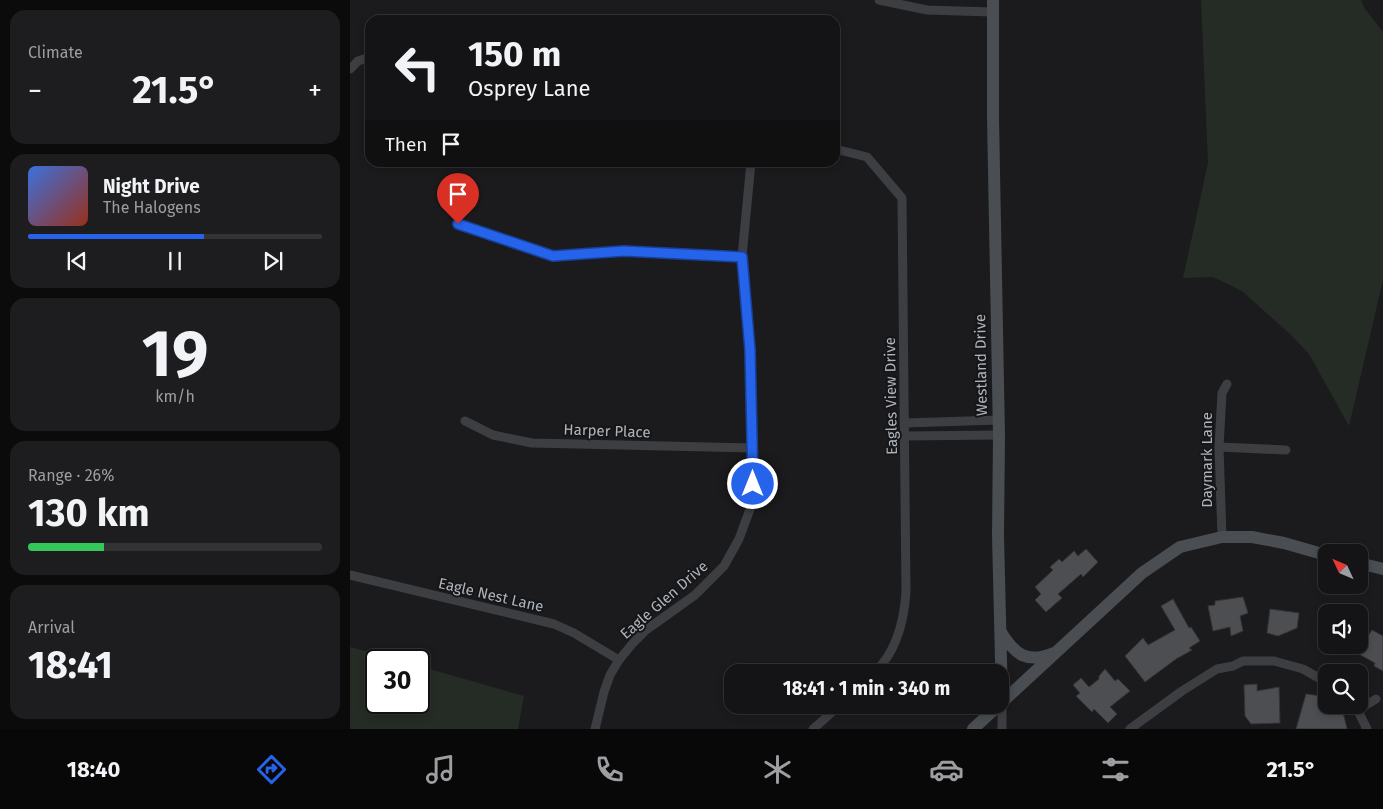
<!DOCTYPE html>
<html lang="en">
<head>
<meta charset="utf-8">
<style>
	:root { --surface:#141416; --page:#1d1d1f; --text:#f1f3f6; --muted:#9d9ea1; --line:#333335; --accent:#2563eb }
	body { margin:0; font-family:"Fira Sans",sans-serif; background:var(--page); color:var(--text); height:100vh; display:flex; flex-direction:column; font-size:19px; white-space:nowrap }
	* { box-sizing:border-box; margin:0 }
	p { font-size:16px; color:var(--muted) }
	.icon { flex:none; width:28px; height:28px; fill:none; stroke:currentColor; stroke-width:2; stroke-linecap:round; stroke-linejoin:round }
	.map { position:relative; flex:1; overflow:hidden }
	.side { display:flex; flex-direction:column; gap:10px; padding:10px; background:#0b0b0c; width:350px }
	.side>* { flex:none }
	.guide { position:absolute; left:15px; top:15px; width:475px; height:152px; border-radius:15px; box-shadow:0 2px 8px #0003,0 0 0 1px var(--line); background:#141416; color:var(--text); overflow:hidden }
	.needle { width:32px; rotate:314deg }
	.buttons { position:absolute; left:968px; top:544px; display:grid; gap:10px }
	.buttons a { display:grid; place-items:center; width:50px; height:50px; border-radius:10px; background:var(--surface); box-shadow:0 2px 8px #0003,0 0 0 1px var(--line); font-size:25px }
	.speed { position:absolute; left:15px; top:649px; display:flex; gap:10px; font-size:25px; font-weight:700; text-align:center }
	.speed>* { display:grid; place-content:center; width:65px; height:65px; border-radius:50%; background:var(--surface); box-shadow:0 2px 8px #0003,0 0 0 1px var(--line); line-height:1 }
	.speed .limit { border:2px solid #111; border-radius:8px; background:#fff; color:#111 }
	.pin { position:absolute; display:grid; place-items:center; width:42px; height:42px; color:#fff; margin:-51px -21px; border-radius:50% 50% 50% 0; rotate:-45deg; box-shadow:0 0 5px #0007 }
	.pin .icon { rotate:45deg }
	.me { position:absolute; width:55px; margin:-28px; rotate:0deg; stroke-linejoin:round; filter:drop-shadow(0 0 4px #0008) }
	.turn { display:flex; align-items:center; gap:18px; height:105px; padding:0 20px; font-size:22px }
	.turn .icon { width:65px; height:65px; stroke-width:2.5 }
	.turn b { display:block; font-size:35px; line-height:42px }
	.then { display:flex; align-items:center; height:48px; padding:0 20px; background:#0003; gap:10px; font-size:19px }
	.big { font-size:38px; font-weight:700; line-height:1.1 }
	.side .card { flex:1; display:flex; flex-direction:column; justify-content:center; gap:8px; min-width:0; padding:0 18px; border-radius:15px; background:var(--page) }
	.side .dial { align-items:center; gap:0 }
	.dial b { font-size:65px; line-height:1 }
	.song { display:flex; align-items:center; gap:15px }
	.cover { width:60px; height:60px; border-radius:8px; background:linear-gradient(135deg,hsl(220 70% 55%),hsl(10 70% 35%)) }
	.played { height:5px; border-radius:2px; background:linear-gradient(90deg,var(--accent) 60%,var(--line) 60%) }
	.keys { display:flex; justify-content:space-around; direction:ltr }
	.heat { display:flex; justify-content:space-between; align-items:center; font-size:28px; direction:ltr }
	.charge { height:8px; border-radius:4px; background:linear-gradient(90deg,#34c759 26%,var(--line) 0) }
	.trip { position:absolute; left:374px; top:664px; width:285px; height:50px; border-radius:15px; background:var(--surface); box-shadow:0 2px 8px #0003,0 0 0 1px var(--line); font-weight:700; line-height:50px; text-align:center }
	.menu { display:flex; height:80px; justify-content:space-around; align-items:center; background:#080809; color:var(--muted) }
	.menu .icon { width:35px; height:35px }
	.menu .active { color:var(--accent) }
	.menu b { font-size:22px; color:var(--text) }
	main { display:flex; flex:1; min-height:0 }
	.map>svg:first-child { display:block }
	.green { fill:#252c25 }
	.building { fill:#4d4e51; stroke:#353538 }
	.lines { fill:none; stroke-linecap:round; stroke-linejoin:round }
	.street { stroke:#3c3e41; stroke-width:9 }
	.secondary { stroke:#4a4d51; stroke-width:12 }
	.route-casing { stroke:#184099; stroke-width:12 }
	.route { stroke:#2563eb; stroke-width:9 }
	.labels { text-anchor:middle; stroke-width:4; stroke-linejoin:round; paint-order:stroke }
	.street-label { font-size:15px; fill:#afb4bb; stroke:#161618 }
</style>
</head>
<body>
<main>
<section class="side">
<div class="card"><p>Climate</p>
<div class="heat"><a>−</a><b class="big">21.5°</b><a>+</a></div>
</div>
<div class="card">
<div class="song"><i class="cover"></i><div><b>Night Drive</b><p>The Halogens</p></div></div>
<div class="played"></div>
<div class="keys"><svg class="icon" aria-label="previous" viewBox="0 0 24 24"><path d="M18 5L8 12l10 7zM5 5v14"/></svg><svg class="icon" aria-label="pause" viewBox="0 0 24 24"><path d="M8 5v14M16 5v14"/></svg><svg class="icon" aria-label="next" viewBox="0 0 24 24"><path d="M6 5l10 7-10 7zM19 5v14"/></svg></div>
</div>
<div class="card dial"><b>19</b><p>km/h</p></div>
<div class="card"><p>Range · 26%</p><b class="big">130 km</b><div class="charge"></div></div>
<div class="card"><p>Arrival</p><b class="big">18:41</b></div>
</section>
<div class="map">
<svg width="1033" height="729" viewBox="0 0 1033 729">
	<rect width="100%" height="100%" fill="#1b1b1d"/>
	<path class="green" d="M851,0H1011L1015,9L1033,32V280L999,426L959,354L940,334L892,291L863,277L833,278L858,163Z
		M0,647L50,660H26V702H69V666L174,696L168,729H0Z"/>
	<path class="building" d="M736,549L748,562L733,577L731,574L708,594L712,598L696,612L685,600L691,594L685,587L703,570L700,567L709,559L712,562L724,551L728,556Z
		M893,597L898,613L890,616L893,631L881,636L880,627L863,631L858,606L865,605V601Z
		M823,599L839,628L841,627L850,641L839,648L842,650L826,659L795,682L775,656L793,638L798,645L825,630L811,606Z
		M920,609L949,613L947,628L928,636L917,633Z
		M1022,630L1033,636V671L1024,666L1025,663L1007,653Z
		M755,669L765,681L768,679L780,691L760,707L767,714L758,723L744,709L742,712L726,696L730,693L723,685L731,678L739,687L749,679V676Z
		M907,684V691L929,687L930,723L901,724L895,716L894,685Z
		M956,694L971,696L976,701V705H981L994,716L997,729H946Z"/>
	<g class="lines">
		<path class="street" d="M529,0L577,10L642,12
			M0,69L8,61L20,57
			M485,149L517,157L552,198L556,592C554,622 547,651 525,672
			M108,224L203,257L274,251L392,257
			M115,421L143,435L182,443L403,448
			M555,423L649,420
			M555,436L649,435
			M869,447L936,450
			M872,537L869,447L872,393L877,384
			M0,575L204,624L224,633L269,660
			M1005,705L1017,729
			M1008,710L1026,699
			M245,729L254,692L260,675L269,660L283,643L296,630L345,595L374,566L389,539L403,501L400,350L392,257L401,162
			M463,729L490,705
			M652,729V702
			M780,729L832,691L867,669L883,666L893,661H924L953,669L976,682"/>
		<path class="secondary" d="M643,0V118L649,435L648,535L652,702
			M1009,563L1033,569
			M651,632C665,655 677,664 704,653
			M650,704L792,573L830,547L872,537H902L934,543L976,555
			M623,729L649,705"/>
	</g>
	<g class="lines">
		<defs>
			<path id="route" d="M108,224L203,256L274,251L392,257L400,350L403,484"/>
		</defs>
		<use href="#route" class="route-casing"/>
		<use href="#route" class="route"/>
	</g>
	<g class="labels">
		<g class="street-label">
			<text transform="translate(631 365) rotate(-91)" y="5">Westland Drive</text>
			<text transform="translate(541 396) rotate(-91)" y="5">Eagles View Drive</text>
			<text transform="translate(257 431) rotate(2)" y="5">Harper Place</text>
			<text transform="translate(857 460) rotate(-90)" y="5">Daymark Lane</text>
			<text transform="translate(141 595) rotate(13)" y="5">Eagle Nest Lane</text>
			<text transform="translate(314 600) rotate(-41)" y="5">Eagle Glen Drive</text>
		</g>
	</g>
</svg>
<div class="buttons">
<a><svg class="needle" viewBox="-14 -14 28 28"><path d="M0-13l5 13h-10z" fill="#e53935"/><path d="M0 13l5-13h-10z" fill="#9d9ea1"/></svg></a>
<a><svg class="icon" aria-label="sound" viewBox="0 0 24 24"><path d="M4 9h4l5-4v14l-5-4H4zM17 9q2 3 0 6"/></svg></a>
<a><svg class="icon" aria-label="search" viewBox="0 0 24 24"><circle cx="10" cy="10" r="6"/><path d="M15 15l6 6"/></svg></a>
</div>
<div class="speed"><div class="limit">30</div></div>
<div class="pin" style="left:108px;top:224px;background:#d93025"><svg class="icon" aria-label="arrive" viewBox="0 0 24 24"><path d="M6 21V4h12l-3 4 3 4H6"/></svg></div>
<svg class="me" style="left:403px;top:484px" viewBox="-20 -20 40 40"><circle r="17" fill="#2563eb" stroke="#fff" stroke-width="3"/><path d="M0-11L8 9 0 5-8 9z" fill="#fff"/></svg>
<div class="trip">18:41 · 1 min · 340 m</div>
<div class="guide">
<div class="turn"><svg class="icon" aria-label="left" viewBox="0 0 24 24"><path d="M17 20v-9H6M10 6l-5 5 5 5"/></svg><div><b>150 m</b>Osprey Lane</div></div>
<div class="then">Then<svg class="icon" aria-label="arrive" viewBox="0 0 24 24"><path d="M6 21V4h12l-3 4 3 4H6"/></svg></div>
</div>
</div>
</main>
<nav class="menu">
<b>18:40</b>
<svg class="icon active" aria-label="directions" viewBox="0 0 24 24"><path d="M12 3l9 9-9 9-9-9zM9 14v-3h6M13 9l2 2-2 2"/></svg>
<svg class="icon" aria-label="music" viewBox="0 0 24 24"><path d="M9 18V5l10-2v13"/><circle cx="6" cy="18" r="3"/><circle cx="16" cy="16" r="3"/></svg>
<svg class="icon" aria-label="phone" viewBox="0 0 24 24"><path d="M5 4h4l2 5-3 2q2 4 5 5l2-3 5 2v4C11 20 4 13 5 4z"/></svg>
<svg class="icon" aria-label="climate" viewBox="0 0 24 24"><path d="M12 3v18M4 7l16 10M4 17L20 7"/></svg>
<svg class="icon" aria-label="car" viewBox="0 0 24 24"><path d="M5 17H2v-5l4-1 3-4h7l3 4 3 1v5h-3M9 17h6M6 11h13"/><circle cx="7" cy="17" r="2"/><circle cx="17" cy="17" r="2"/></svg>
<svg class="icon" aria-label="filters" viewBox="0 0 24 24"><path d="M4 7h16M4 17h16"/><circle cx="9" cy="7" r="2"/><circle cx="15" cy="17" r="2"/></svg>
<b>21.5°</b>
</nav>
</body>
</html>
